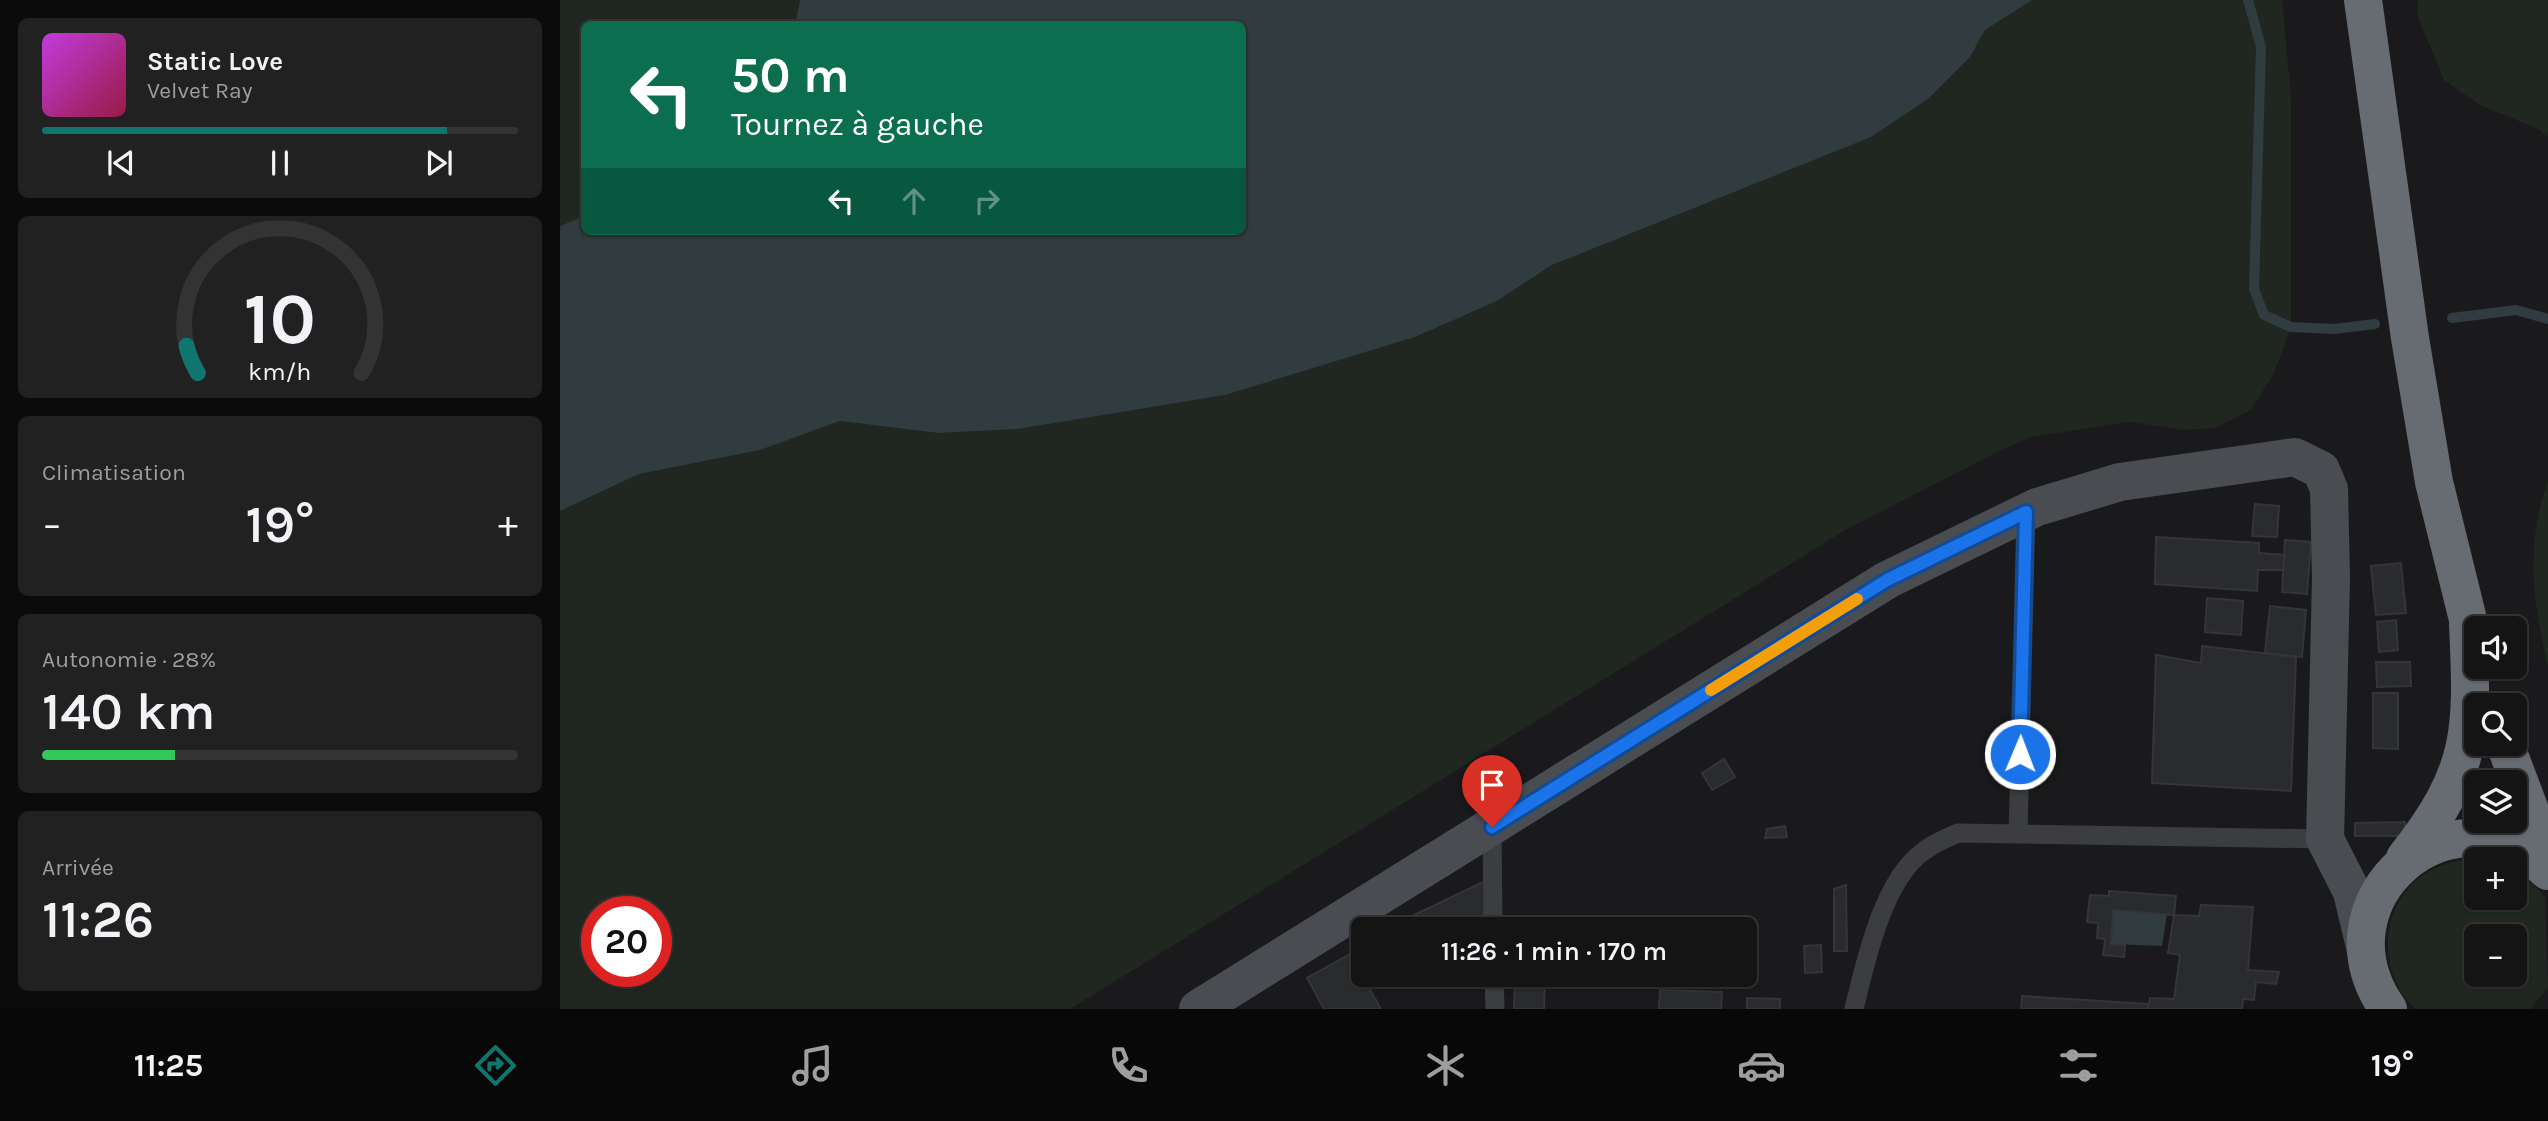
<!DOCTYPE html>
<html lang="fr">
<head>
<meta charset="utf-8">
<style>
	:root { --surface:#141415; --page:#212122; --text:#f1f3f6; --muted:#9d9ea0; --line:#333334; --accent:#0f766e }
	body { margin:0; font-family:Karla,sans-serif; background:var(--page); color:var(--text); height:100vh; display:flex; flex-direction:column; font-size:26px; white-space:nowrap }
	* { box-sizing:border-box; margin:0 }
	p { font-size:23px; color:var(--muted) }
	.icon { flex:none; width:38px; height:38px; fill:none; stroke:currentColor; stroke-width:2; stroke-linecap:round; stroke-linejoin:round }
	.map { position:relative; flex:1; overflow:hidden }
	.panel { display:flex; flex-direction:column; gap:18px; padding:18px; background:#0b0b0c; width:560px }
	.panel>* { flex:none }
	.guide { position:absolute; left:21px; top:21px; width:665px; height:214px; border-radius:10px; box-shadow:0 2px 5px #0004,0 0 0 2px var(--line); background:#0b6e4f; color:#fff; overflow:hidden }
	.buttons { position:absolute; left:1904px; top:616px; display:grid; gap:14px }
	.buttons a { display:grid; place-items:center; width:63px; height:63px; border-radius:10px; background:var(--surface); box-shadow:0 2px 5px #0004,0 0 0 2px var(--line); font-size:35px }
	.speed { position:absolute; left:21px; top:896px; display:flex; gap:14px; font-size:35px; font-weight:700; text-align:center }
	.speed>* { display:grid; place-content:center; width:91px; height:91px; border-radius:50%; background:var(--surface); box-shadow:0 2px 5px #0004,0 0 0 2px var(--line); line-height:1 }
	.speed .limit { border:10px solid #d22; background:#fff; color:#111 }
	.pin { position:absolute; display:grid; place-items:center; width:60px; height:60px; color:#fff; margin:-72px -30px; border-radius:50% 50% 50% 0; rotate:-45deg; box-shadow:0 0 7px #0007 }
	.pin .icon { rotate:45deg }
	.me { position:absolute; width:77px; margin:-38px; rotate:1deg; stroke-linejoin:round; filter:drop-shadow(0 0 5px #0008) }
	.turn { display:flex; align-items:center; gap:24px; height:147px; padding:0 35px; font-size:32px }
	.turn .icon { width:91px; height:91px; stroke-width:2.5 }
	.turn b { display:block; font-size:49px; line-height:60px }
	.lanes { display:flex; align-items:center; height:66px; padding:0 35px; background:#0003; justify-content:center; gap:35px; direction:ltr }
	.lanes .off { opacity:.35 }
	.big { font-size:52px; font-weight:600; line-height:1.1 }
	.panel .tile { flex:1; display:flex; flex-direction:column; justify-content:center; gap:10px; min-width:0; padding:0 24px; border-radius:10px; background:var(--page) }
	.panel .dial { align-items:center; gap:0 }
	.dial svg { height:182px; overflow:visible; fill:none; stroke:var(--line); stroke-width:7; stroke-linecap:round; text-anchor:middle }
	.dial text { fill:var(--text); stroke:none }
	.song { display:flex; align-items:center; gap:21px }
	.cover { width:84px; height:84px; border-radius:10px; background:linear-gradient(135deg,hsl(290 70% 55%),hsl(340 70% 35%)) }
	.played { height:7px; border-radius:4px; background:linear-gradient(90deg,var(--accent) 85%,var(--line) 85%) }
	.keys { display:flex; justify-content:space-around; direction:ltr }
	.heat { display:flex; justify-content:space-between; align-items:center; font-size:38px; direction:ltr }
	.charge { height:10px; border-radius:5px; background:linear-gradient(90deg,#34c759 28%,var(--line) 0) }
	.trip { position:absolute; left:791px; top:917px; width:406px; height:70px; border-radius:10px; background:var(--surface); box-shadow:0 2px 5px #0004,0 0 0 2px var(--line); font-weight:600; line-height:70px; text-align:center }
	.menu { display:flex; height:112px; justify-content:space-around; align-items:center; background:#080808; color:var(--muted) }
	.menu .icon { width:49px; height:49px }
	.menu .current { color:var(--accent) }
	.menu b { font-size:32px; color:var(--text) }
	main { display:flex; flex:1; min-height:0 }
	.map>svg:first-child { display:block }
	.green { fill:#202720; fill-rule:evenodd }
	.water { fill:#303c40 }
	.lines { fill:none; stroke-linecap:round; stroke-linejoin:round }
	.stream { stroke:#303c40; stroke-width:10 }
	.building { fill:#2a2b2d; stroke:#343538; stroke-width:2 }
	.lane { stroke:#3b3d41; stroke-width:19 }
	.secondary { stroke:#494d51; stroke-width:38 }
	.highway { stroke:#676c72; stroke-width:38 }
	.route-casing { stroke:#114b97; stroke-width:18 }
	.route { stroke:#1a73e8; stroke-width:12 }
	.slow { stroke:#f59e0b; stroke-width:12 }
</style>
</head>
<body>
<main>
<section class="panel">
<div class="tile">
<div class="song"><i class="cover"></i><div><b>Static Love</b><p>Velvet Ray</p></div></div>
<div class="played"></div>
<div class="keys"><svg class="icon" aria-label="previous" viewBox="0 0 24 24"><path d="M18 5L8 12l10 7zM5 5v14"/></svg><svg class="icon" aria-label="pause" viewBox="0 0 24 24"><path d="M8 5v14M16 5v14"/></svg><svg class="icon" aria-label="next" viewBox="0 0 24 24"><path d="M6 5l10 7-10 7zM19 5v14"/></svg></div>
</div>
<div class="tile dial"><svg viewBox="0 0 100 80">
<path d="M14 69A42 42 0 1 1 86 69"/>
<path d="M14 69A42 42 0 0 1 9 57" stroke="#0f766e"/>
<text x="50" y="56" font-size="32" font-weight="700">10</text>
<text x="50" y="72" font-size="11">km/h</text>
</svg></div>
<div class="tile"><p>Climatisation</p>
<div class="heat"><a>−</a><b class="big">19°</b><a>+</a></div>
</div>
<div class="tile"><p>Autonomie · 28%</p><b class="big">140 km</b><div class="charge"></div></div>
<div class="tile"><p>Arrivée</p><b class="big">11:26</b></div>
</section>
<div class="map">
<svg width="1988" height="1009" viewBox="0 0 1988 1009">
	<rect width="100%" height="100%" fill="#1a1a1c"/>
	<path class="green" d="M0,0H240L235,24H24V216L0,226Z
		M1472,0H1722L1731,97V327L1714,373L1691,410L1655,428L1626,430L1569,422L1471,437L1443,449L1287,529L510,1009H0V511L79,474L200,450L280,421L378,433L458,429L665,395L855,337L937,301L992,265L1410,57L1425,30ZM37,912H96V971H37Z
		M1858,0H1988V137L1978,129L1920,105L1884,80L1857,15Z
		M1988,482V665C1973,605 1965,541 1988,482Z
		M1914,858L1919,859H1916V898H1955V870L1967,877L1985,897L1988,987L1971,1009H1856C1816,974 1819,906 1863,875C1879,864 1896,861 1914,858ZM1916,936H1955V975H1916Z"/>
	<path class="water" d="M240,0H1472L1425,30L1410,57L1368,99L1311,137L992,265L937,301L855,337L665,395L458,429L378,433L280,421L200,450L79,474L0,511V226L24,216V231H682V24H235Z
		M1553,910L1607,914L1602,946L1551,944Z"/>
	<g class="lines">
		<path class="stream" d="M1688,0L1701,47L1694,289L1704,315L1731,327L1774,329L1815,324
			M1892,318L1956,310L1988,319"/>
	</g>
	<path class="building" d="M1695,504L1719,506L1717,537L1692,536Z
		M1596,537L1699,543V553L1725,555L1723,570H1698L1697,591L1595,584Z
		M1725,540L1751,542L1747,594L1722,592Z
		M1841,563L1846,613L1816,615L1811,566Z
		M1647,598L1683,601L1681,635L1645,632Z
		M1710,606L1746,610L1742,657L1705,653Z
		M1836,620L1838,650L1819,652L1817,622Z
		M1642,646L1736,657L1731,791L1592,783L1596,655L1641,663Z
		M1816,662H1850L1851,686L1817,687Z
		M1813,693H1838V749L1813,748Z
		M1164,759L1175,777L1152,790L1142,773Z
		M1845,822V836H1795V823Z
		M1225,826L1227,837L1205,838L1207,829Z
		M925,881L948,929H859L852,916Z
		M1286,885L1287,951H1274V889Z
		M1549,891L1616,896L1614,915L1553,910L1551,944L1565,945L1564,957L1543,955L1545,939L1537,938L1538,923L1527,922L1530,895L1549,896Z
		M1641,905L1693,907L1688,970L1719,972L1716,984L1696,982L1694,1000L1683,999L1682,1009H1588L1590,998L1614,999L1620,955L1608,953L1614,915L1639,916Z
		M1261,945L1262,972L1245,973L1244,946Z
		M790,954L821,1009H764L747,978Z
		M955,975H985L984,1009H954Z
		M1100,990L1162,992L1161,1009H1099Z
		M1462,996L1588,1004V1009H1461Z
		M1187,998L1220,999V1009H1187Z"/>
	<g class="lines">
		<path class="lane" d="M932,827L933,929
			M1458,834L1466,512
			M934,975L935,1009
			M1294,1009C1305,963 1323,879 1364,851C1374,843 1387,838 1398,833L1765,839"/>
		<path class="secondary" d="M638,1009L1327,580L1477,507L1560,482L1735,457L1761,470L1769,489L1771,578L1765,839L1792,892L1805,947"/>
		<path class="highway" d="M1803,0L1850,338L1874,482L1916,652
			M1945,744L1988,858
			M1845,858C1914,771 1913,731 1908,624
			M1828,1009C1751,900 1892,778 1988,871"/>
	</g>
	<g class="lines">
		<defs>
			<path id="route" d="M932,827L1327,580L1466,512L1460,754"/>
		</defs>
		<use href="#route" class="route-casing"/>
		<use href="#route" class="route"/>
		<path class="slow" d="M1151,690L1297,599"/>
	</g>
</svg>
<div class="buttons">
<a><svg class="icon" aria-label="sound" viewBox="0 0 24 24"><path d="M4 9h4l5-4v14l-5-4H4zM17 9q2 3 0 6"/></svg></a>
<a><svg class="icon" aria-label="search" viewBox="0 0 24 24"><circle cx="10" cy="10" r="6"/><path d="M15 15l6 6"/></svg></a>
<a><svg class="icon" aria-label="layers" viewBox="0 0 24 24"><path d="M12 4l9 5-9 5-9-5zM3 14l9 5 9-5"/></svg></a>
<a>+</a>
<a>−</a>
</div>
<div class="speed"><div class="limit">20</div></div>
<div class="pin" style="left:932px;top:827px;background:#d93025"><svg class="icon" aria-label="arrive" viewBox="0 0 24 24"><path d="M6 21V4h12l-3 4 3 4H6"/></svg></div>
<svg class="me" style="left:1460px;top:754px" viewBox="-20 -20 40 40"><circle r="17" fill="#1a73e8" stroke="#fff" stroke-width="3"/><path d="M0-11L8 9 0 5-8 9z" fill="#fff"/></svg>
<div class="trip">11:26 · 1 min · 170 m</div>
<div class="guide">
<div class="turn"><svg class="icon" aria-label="left" viewBox="0 0 24 24"><path d="M17 20v-9H6M10 6l-5 5 5 5"/></svg><div><b>50 m</b>Tournez à gauche</div></div>
<div class="lanes"><svg class="icon" aria-label="left" viewBox="0 0 24 24"><path d="M17 20v-9H6M10 6l-5 5 5 5"/></svg><svg class="icon off" aria-label="ahead" viewBox="0 0 24 24"><path d="M12 20V5M6 11l6-6 6 6"/></svg><svg class="icon off" aria-label="right" viewBox="0 0 24 24"><path d="M7 20v-9h11M14 6l5 5-5 5"/></svg></div>
</div>
</div>
</main>
<nav class="menu">
<b>11:25</b>
<svg class="icon current" aria-label="directions" viewBox="0 0 24 24"><path d="M12 3l9 9-9 9-9-9zM9 14v-3h6M13 9l2 2-2 2"/></svg>
<svg class="icon" aria-label="music" viewBox="0 0 24 24"><path d="M9 18V5l10-2v13"/><circle cx="6" cy="18" r="3"/><circle cx="16" cy="16" r="3"/></svg>
<svg class="icon" aria-label="phone" viewBox="0 0 24 24"><path d="M5 4h4l2 5-3 2q2 4 5 5l2-3 5 2v4C11 20 4 13 5 4z"/></svg>
<svg class="icon" aria-label="climate" viewBox="0 0 24 24"><path d="M12 3v18M4 7l16 10M4 17L20 7"/></svg>
<svg class="icon" aria-label="car" viewBox="0 0 24 24"><path d="M5 17H2v-5l4-1 3-4h7l3 4 3 1v5h-3M9 17h6M6 11h13"/><circle cx="7" cy="17" r="2"/><circle cx="17" cy="17" r="2"/></svg>
<svg class="icon" aria-label="filters" viewBox="0 0 24 24"><path d="M4 7h16M4 17h16"/><circle cx="9" cy="7" r="2"/><circle cx="15" cy="17" r="2"/></svg>
<b>19°</b>
</nav>
</body>
</html>
